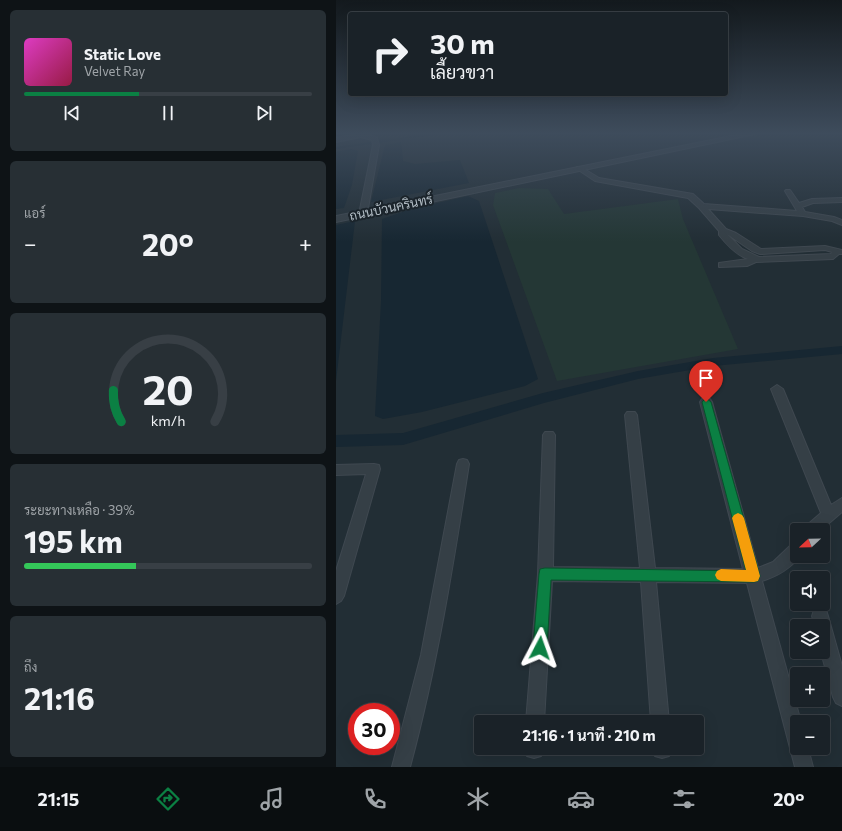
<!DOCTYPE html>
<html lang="th">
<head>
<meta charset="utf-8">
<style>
	:root { --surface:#1a2228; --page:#272f34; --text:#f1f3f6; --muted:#9fa4a8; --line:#383f45; --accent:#0b8043 }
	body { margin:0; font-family:Commissioner,Sarabun,sans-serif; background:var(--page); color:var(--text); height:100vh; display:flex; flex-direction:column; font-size:15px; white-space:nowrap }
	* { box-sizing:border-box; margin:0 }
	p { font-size:13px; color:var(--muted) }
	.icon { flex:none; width:22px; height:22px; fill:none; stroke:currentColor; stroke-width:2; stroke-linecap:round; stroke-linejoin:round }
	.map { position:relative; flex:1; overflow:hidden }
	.side { display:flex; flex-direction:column; gap:10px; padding:10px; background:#0e1316; width:336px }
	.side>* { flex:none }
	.top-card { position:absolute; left:12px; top:12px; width:380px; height:84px; border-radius:4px; box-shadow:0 4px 16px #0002,0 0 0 1px var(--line); background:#1a2228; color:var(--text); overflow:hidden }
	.needle { width:26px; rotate:248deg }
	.tools { position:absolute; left:454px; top:523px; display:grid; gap:8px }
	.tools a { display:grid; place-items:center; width:40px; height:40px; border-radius:4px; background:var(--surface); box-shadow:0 4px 16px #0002,0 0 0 1px var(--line); font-size:20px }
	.speed { position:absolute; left:12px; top:703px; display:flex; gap:8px; font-size:20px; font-weight:700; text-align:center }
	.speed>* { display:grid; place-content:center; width:52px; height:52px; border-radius:50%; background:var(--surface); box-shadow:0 4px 16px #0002,0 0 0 1px var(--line); line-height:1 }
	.speed .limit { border:6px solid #d22; background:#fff; color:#111 }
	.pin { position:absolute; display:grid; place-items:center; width:34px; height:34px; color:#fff; margin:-41px -17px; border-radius:50% 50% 50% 0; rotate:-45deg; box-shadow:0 0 4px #0007 }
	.pin .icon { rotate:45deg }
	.me { position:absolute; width:44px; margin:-22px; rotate:4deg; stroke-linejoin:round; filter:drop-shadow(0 0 3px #0008) }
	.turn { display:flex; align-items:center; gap:14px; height:84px; padding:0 16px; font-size:18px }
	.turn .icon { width:52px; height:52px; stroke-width:2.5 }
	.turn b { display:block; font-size:28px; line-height:34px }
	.big { font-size:30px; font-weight:700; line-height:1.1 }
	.side .widget { flex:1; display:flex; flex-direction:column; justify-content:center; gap:6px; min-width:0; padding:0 14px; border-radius:6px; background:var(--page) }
	.side .dial { align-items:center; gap:0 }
	.dial svg { height:104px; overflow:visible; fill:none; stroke:var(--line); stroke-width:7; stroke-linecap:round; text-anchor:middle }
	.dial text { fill:var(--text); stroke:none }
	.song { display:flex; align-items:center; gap:12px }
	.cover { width:48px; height:48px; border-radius:6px; background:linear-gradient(135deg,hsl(310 70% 55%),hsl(340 70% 35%)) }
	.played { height:4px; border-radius:2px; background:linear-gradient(90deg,var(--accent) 40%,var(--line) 40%) }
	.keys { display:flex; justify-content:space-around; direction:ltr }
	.heat { display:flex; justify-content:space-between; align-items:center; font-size:22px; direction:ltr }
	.charge { height:6px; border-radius:3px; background:linear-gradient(90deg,#34c759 39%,var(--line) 0) }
	.trip { position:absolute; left:138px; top:715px; width:230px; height:40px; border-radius:4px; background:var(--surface); box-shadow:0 4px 16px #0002,0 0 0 1px var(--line); font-weight:700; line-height:40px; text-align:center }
	.tab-bar { display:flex; height:64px; justify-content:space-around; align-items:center; background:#0a0e10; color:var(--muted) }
	.tab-bar .icon { width:28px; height:28px }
	.tab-bar .active { color:var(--accent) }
	.tab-bar b { font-size:18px; color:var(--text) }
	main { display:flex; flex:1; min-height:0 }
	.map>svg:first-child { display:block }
	.green { fill:#243735 }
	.water { fill:#172732 }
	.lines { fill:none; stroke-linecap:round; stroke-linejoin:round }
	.stream { stroke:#172732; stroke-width:2 }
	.canal { fill:#172732; fill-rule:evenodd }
	.minor-casing { stroke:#3f4850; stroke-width:2 }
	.tertiary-casing { stroke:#3f4850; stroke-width:2 }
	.minor { fill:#353f46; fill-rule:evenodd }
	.tertiary { fill:#353f46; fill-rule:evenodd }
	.route { fill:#0b8043; stroke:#07532c }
	.slow { fill:#f59e0b }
	.labels { text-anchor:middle; stroke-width:4; stroke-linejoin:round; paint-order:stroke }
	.far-street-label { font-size:13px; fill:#b0bbc3; stroke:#1b242b }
</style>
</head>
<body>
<main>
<section class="side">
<div class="widget">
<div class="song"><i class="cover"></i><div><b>Static Love</b><p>Velvet Ray</p></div></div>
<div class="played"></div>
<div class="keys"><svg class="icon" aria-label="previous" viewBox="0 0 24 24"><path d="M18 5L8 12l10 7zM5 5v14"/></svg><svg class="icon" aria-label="pause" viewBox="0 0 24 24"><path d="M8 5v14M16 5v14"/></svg><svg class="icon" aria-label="next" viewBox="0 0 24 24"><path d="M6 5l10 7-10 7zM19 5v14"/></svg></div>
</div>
<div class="widget"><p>แอร์</p>
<div class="heat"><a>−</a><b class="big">20°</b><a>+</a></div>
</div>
<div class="widget dial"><svg viewBox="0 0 100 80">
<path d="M14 69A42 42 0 1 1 86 69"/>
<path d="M14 69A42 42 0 0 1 8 45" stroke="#0b8043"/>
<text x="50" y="56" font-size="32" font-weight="700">20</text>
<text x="50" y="72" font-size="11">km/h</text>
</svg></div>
<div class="widget"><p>ระยะทางเหลือ · 39%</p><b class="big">195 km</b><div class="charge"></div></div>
<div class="widget"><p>ถึง</p><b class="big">21:16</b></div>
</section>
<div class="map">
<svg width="506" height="767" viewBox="0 0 506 767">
	<rect width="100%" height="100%" fill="#222e35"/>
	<path class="green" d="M183,188L212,189L228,214L342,199L347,219L402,349L221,381L157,205L159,193Z"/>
	<path class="water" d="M65,142L67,161L79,164L124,160L133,183L35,202L49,145Z
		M15,149L22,151L16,185L8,208L0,209V152Z
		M132,196L143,201L202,379L189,386L86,412L47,419L39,416L45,301L46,219L75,209Z
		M19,221L0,381V225Z"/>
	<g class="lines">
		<path class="stream" d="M0,148L97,134"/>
		<path class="canal" d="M506,346V354L377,366L302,379L208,403L67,445L0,447V435L67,433L207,393L302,371L377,358Z"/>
		<defs>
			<path id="minor" d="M22,134H31L41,138L43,145L31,214L27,216L23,214L37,145L36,140L25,137L0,142V138Z
				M241,167H245L263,178L357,194L368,204L461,211L449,191L450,190H454L463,203L476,199L506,198V202L477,203L466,207L469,212L498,217L506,220V225L496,221L467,216L372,209L390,229L400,233L425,249L489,246L506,250V254H503L497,259L420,262L411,266L383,267V263L412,259C400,255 391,245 383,235V231L363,208L352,198L259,181L241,169ZM391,234L416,251L424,254L489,250L496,252L495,254L423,257L406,249Z
				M441,385L447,389L495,505L506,498V512L485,530H468L470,526L485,513L435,389Z
				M370,398L374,399L376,402L422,568L437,562L456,544L461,542V556H464C454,569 442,576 426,581L465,722H461V748H472L477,767H459L411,583L320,582L333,722H315L305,582L216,581L208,722H190L202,574L207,435L209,432H217L219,435L217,567L304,568L289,415L291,412H299L301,415L319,568L407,569L364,402L366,399Z
				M127,459L131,460L133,464C117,566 101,667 74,767H56L85,655L121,464L123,460Z
				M38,464L43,465L44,469L8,596L5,601L0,604V571L30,474L0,475V465Z
				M484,608L490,610L492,616L506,666V706L500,703L497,697L485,652H487V626H479L476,616L478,610Z
				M189,748H207V749L205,756L198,758L191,756Z
				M317,748H335V749L333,756L326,758L319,756Z"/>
			<path id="tertiary" d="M405,134H419L0,222V216Z"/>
		</defs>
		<use href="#minor" class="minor-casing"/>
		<use href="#tertiary" class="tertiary-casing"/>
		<use href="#minor" class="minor"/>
		<use href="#tertiary" class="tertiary"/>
	</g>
	<linearGradient id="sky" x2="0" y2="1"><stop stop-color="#13191d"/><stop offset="0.55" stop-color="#3e4c5c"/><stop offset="1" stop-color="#3e4c5c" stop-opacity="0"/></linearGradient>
	<rect width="506" height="242" fill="url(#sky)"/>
	<path class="route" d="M370,398L375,402L424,576L422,581L418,582L215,580L211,648L209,653L204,655L199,653L197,648L203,574L204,569L209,568L410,571L366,402Z"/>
	<path class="slow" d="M402,513L406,515L408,518L424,576L422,581L418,582L385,581L381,579L379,575L381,571L385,569L410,570L396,518L398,515Z"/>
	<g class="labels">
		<g class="far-street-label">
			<text transform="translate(55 207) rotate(-12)" y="5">ถนนบัวนครินทร์</text>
		</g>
	</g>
</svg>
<div class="tools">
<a><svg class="needle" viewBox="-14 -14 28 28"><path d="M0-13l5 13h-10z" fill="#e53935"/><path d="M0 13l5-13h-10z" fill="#9fa4a8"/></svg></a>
<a><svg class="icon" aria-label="sound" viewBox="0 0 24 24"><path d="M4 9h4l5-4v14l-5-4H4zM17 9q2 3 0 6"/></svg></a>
<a><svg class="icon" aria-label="layers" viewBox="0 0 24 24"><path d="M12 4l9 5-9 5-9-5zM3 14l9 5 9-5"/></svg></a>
<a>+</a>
<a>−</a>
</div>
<div class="speed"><div class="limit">30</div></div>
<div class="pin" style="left:370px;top:402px;background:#d93025"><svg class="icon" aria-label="arrive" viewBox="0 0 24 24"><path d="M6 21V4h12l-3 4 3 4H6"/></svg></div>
<svg class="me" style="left:204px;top:648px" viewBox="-20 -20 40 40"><path d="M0-17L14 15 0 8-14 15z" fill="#0b8043" stroke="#fff" stroke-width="4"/></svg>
<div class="trip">21:16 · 1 นาที · 210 m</div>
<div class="top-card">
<div class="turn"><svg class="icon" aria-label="right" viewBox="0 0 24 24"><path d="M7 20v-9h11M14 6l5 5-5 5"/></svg><div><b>30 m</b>เลี้ยวขวา</div></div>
</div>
</div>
</main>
<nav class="tab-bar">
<b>21:15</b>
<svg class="icon active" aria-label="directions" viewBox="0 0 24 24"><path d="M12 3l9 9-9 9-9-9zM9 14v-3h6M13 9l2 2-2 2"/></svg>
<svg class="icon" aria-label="music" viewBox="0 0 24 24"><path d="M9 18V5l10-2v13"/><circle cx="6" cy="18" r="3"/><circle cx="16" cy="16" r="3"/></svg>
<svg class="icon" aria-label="phone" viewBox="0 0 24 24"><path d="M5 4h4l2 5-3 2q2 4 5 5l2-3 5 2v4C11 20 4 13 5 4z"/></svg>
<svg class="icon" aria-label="climate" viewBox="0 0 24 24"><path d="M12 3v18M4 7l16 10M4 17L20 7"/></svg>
<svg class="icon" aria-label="car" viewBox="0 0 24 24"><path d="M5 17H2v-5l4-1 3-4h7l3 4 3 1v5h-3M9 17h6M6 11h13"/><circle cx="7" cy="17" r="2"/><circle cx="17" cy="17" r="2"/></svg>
<svg class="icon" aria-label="filters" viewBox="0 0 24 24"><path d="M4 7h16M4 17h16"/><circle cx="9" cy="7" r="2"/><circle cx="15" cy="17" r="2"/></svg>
<b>20°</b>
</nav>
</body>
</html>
